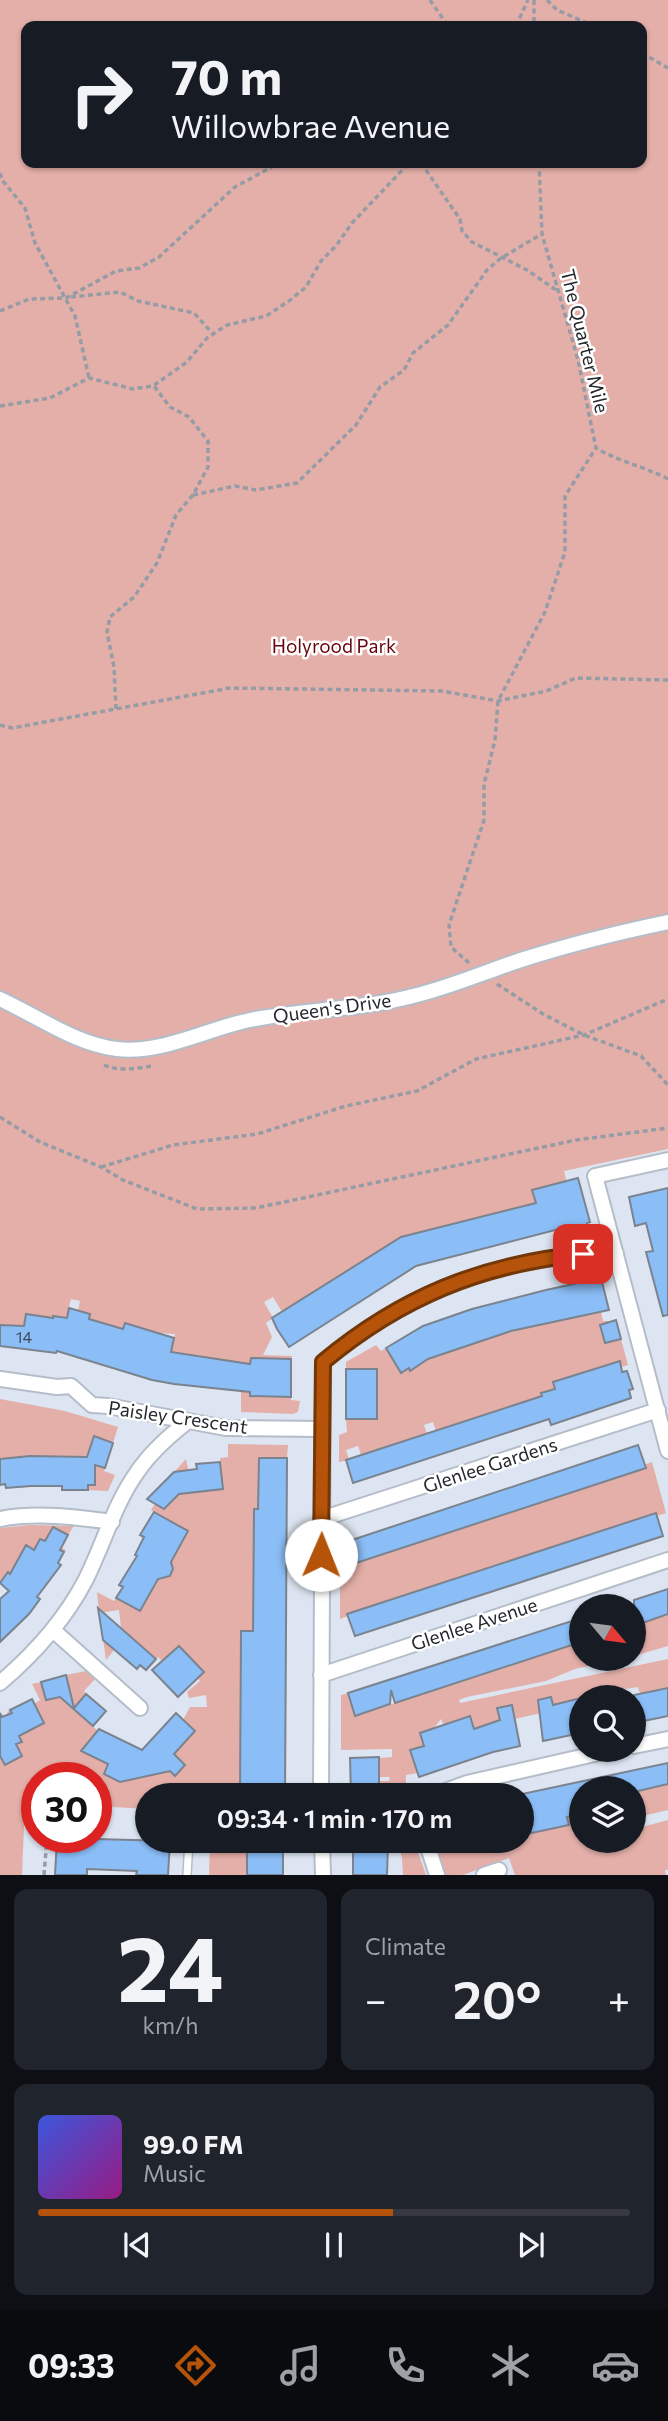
<!DOCTYPE html>
<html lang="en">
<head>
<meta charset="utf-8">
<style>
	:root { --surface:#171b24; --page:#20242c; --text:#f1f3f6; --muted:#9ea1a6; --line:#363941; --accent:#b45309 }
	body { margin:0; font-family:Commissioner,sans-serif; background:var(--page); color:var(--text); height:100vh; display:flex; flex-direction:column; font-size:26px; white-space:nowrap }
	* { box-sizing:border-box; margin:0 }
	p { font-size:23px; color:var(--muted) }
	.icon { flex:none; width:38px; height:38px; fill:none; stroke:currentColor; stroke-width:2; stroke-linecap:round; stroke-linejoin:round }
	.map { position:relative; height:1875px; overflow:hidden }
	.drawer { display:flex; flex-direction:column; gap:14px; padding:14px; background:#0d0f14; flex:1 }
	.drawer>* { flex:none }
	.guide { position:absolute; left:21px; top:21px; width:626px; height:147px; border-radius:14px; box-shadow:0 2px 5px #0004; background:#171b24; color:var(--text); overflow:hidden }
	.needle { width:46px; rotate:119deg }
	.buttons { position:absolute; left:569px; top:1594px; display:grid; gap:14px }
	.buttons a { display:grid; place-items:center; width:77px; height:77px; border-radius:50%; background:var(--surface); box-shadow:0 2px 5px #0004; font-size:35px }
	.speed { position:absolute; left:21px; top:1762px; display:flex; gap:14px; font-size:35px; font-weight:700; text-align:center }
	.speed>* { display:grid; place-content:center; width:91px; height:91px; border-radius:50%; background:var(--surface); box-shadow:0 2px 5px #0004; line-height:1 }
	.speed .limit { border:10px solid #d22; background:#fff; color:#111 }
	.pin { position:absolute; display:grid; place-items:center; width:60px; height:60px; color:#fff; margin:-30px; border-radius:14px; box-shadow:0 4px 10px #0006 }
	.me { position:absolute; width:77px; margin:-38px; rotate:1deg; stroke-linejoin:round; filter:drop-shadow(0 0 5px #0008) }
	.turn { display:flex; align-items:center; gap:24px; height:147px; padding:0 35px; font-size:32px }
	.turn .icon { width:91px; height:91px; stroke-width:2.5 }
	.turn b { display:block; font-size:49px; line-height:60px }
	.big { font-size:52px; font-weight:600; line-height:1.1 }
	.drawer .tile { flex:1; display:flex; flex-direction:column; justify-content:center; gap:10px; min-width:0; padding:0 24px; border-radius:14px; background:var(--page) }
	.drawer .dial { align-items:center; gap:0 }
	.dial b { font-size:91px; line-height:1 }
	.song { display:flex; align-items:center; gap:21px }
	.cover { width:84px; height:84px; border-radius:10px; background:linear-gradient(135deg,hsl(230 70% 55%),hsl(310 70% 35%)) }
	.played { height:7px; border-radius:4px; background:linear-gradient(90deg,var(--accent) 60%,var(--line) 60%) }
	.keys { display:flex; justify-content:space-around; direction:ltr }
	.heat { display:flex; justify-content:space-between; align-items:center; font-size:38px; direction:ltr }
	.drawer .tiles { flex:1; display:grid; gap:14px; grid-template-columns:1fr 1fr }
	.tile:last-child { grid-column:span 2 }
	.trip { position:absolute; left:135px; top:1783px; width:399px; height:70px; border-radius:35px; background:var(--surface); box-shadow:0 2px 5px #0004; font-weight:600; line-height:70px; text-align:center }
	.menu { display:flex; height:112px; justify-content:space-around; align-items:center; background:#090b0e; color:var(--muted) }
	.menu .icon { width:49px; height:49px }
	.menu .current { color:var(--accent) }
	.menu b { font-size:32px; color:var(--text) }
	.map>svg:first-child { display:block }
	.green { fill:#e4afa9; fill-rule:evenodd }
	.building { fill:#8bbdf6; stroke:#7a838e; stroke-width:2 }
	.lines { fill:none; stroke-linecap:round; stroke-linejoin:round }
	.service-casing { stroke:#b4bdc8; stroke-width:10 }
	.minor-casing { stroke:#b4bdc8; stroke-width:18 }
	.path { stroke:#959ca5; stroke-width:3.5; stroke-dasharray:5 3.5; stroke-linecap:butt }
	.service { stroke:#fff; stroke-width:7 }
	.minor { stroke:#fff; stroke-width:14 }
	.route-casing { stroke:#753606; stroke-width:18 }
	.route { stroke:#b45309; stroke-width:12 }
	.labels { text-anchor:middle; stroke-width:5; stroke-linejoin:round; paint-order:stroke }
	.number-label { font-size:16px; fill:#3e4d5e }
	.street-label { font-size:19px; fill:#24282c; stroke:#fff }
	.park-label { font-size:19px; fill:#65040a; stroke:#fff }
</style>
</head>
<body>
<div class="map">
<svg width="668" height="1875" viewBox="0 0 668 1875">
	<rect width="100%" height="100%" fill="#dce5f1"/>
	<path class="green" d="M0,0H668V1149L564,1171L567,1183L579,1181L581,1189L565,1194L557,1205L565,1237L589,1231L591,1240L564,1243L561,1229L556,1230L546,1187L533,1190L536,1203L410,1235L394,1241L282,1312L273,1297L264,1302L273,1318L266,1323L272,1337L263,1355L292,1356L291,1359L251,1358L250,1396L291,1397V1400L300,1401L298,1412L293,1414L241,1412V1377L228,1361L196,1355L192,1376L171,1352L175,1334L159,1333L153,1351L125,1323L123,1329L114,1326L111,1339L78,1311L80,1301L71,1299L66,1318L54,1316L52,1325L22,1336H7V1325H0ZM26,26H642V163H26Z
		M601,1312L603,1321H611L600,1324L605,1343L621,1339L628,1365C617,1369 605,1365 593,1369L595,1376L568,1384L566,1377L553,1382L555,1389L541,1393L549,1419L537,1398L476,1418L479,1441L472,1419L436,1431L433,1422L424,1425L427,1434L412,1439L419,1462L414,1463L361,1455L358,1446L346,1450L349,1460L339,1462V1435L347,1432L346,1419L377,1418V1369H346V1362L376,1345L381,1351L386,1348L401,1373L409,1368L411,1371L416,1367L414,1365L433,1354L511,1329L512,1332L518,1330V1327L540,1325L567,1316L568,1319L585,1313V1316Z
		M0,1399L65,1411L118,1427L113,1443L94,1437L85,1461L105,1468L104,1471L115,1475L108,1491L88,1490V1485L95,1484V1472L88,1471L72,1457H61L62,1486H51V1456H28L27,1482L17,1483L14,1457L0,1459Z
		M228,1444L288,1445L287,1458H259L258,1509H254L253,1631H241V1647H253L241,1672L240,1687L253,1789H233V1795L147,1796V1809L96,1806V1778H37V1804H25L22,1875H0V1756L5,1765L22,1756L16,1744L21,1741L7,1712L10,1710L23,1734L44,1723L34,1704L40,1700L32,1684L41,1682L46,1700L70,1694L66,1675L86,1671L95,1679L84,1691L86,1694L73,1709L98,1731L81,1751L108,1764L104,1774L121,1783L131,1763L141,1777L149,1776L144,1747L174,1776L185,1765L174,1754L183,1720L190,1707H207L206,1695L189,1698L187,1692L200,1681L198,1678L204,1672L194,1661L187,1667V1654L179,1646L162,1661L158,1657L156,1659L131,1637L117,1652L114,1650L106,1660L103,1639L122,1636L119,1610L99,1613L97,1592L114,1601L116,1598L140,1611L159,1575L165,1578L170,1575L173,1568L166,1562L175,1555L188,1532L151,1510L155,1504L164,1509L187,1485L174,1472L186,1459L193,1492L223,1489L220,1458L228,1457Z
		M652,1462L666,1513L657,1516L656,1513L584,1562L581,1563L573,1540L513,1561L520,1583L516,1584H445L452,1605L445,1607L438,1585L348,1614V1616L340,1619V1568L429,1539L422,1517L430,1514L437,1536L497,1517L496,1492L503,1515L564,1495L557,1472L563,1470L570,1492Z
		M30,1525L74,1526L68,1535L53,1527L46,1539L66,1550L64,1552L41,1539L34,1550L26,1546L20,1556L25,1567L48,1583L45,1587L23,1571L17,1579L8,1572L0,1582V1528Z
		M668,1614V1646L634,1656V1625Z
		M516,1638L523,1661L581,1642V1659H619L575,1669L546,1681L467,1697L459,1700L460,1703L668,1659V1688L640,1694L638,1687L626,1689L606,1685L611,1697H596L595,1695L581,1698L554,1710L551,1697L538,1700L541,1713L515,1719L498,1708L500,1722L474,1729L469,1716L456,1720L461,1734L449,1737L441,1719L434,1728L420,1733L424,1746L410,1750L418,1773L406,1775V1786L379,1795V1781H389L390,1777H379V1758L392,1757V1749L341,1750V1695L348,1693L356,1716L416,1696L409,1673L415,1671L424,1694L513,1665L506,1641Z
		M668,1784V1810L634,1818V1792Z
		M581,1814V1841H634V1829L668,1820V1870H665L666,1875H515L509,1858L463,1875H443L432,1841H434L438,1851L468,1841H522V1827L535,1824L537,1832L541,1831L569,1825L567,1817Z
		M210,1841H251V1845L247,1846V1852H251L247,1875H209Z
		M397,1841H414L426,1875H403L402,1858Z"/>
	<path class="building" d="M578,1178L590,1222L587,1223L589,1231L565,1237L563,1228L416,1266L289,1347L277,1329L272,1318L401,1237L536,1203L532,1190Z
		M668,1188V1315L663,1316L646,1252L653,1251L646,1223L635,1226L629,1197Z
		M601,1278L609,1310L511,1331L428,1359L410,1371L409,1368L401,1373L386,1348L423,1326L472,1309L546,1290Z
		M69,1308L90,1314L89,1319L123,1329L125,1323L174,1338L171,1352L250,1364L251,1358L291,1359V1397L250,1396V1392L174,1384L152,1380L57,1351L56,1353L0,1346V1325L24,1326L26,1314L53,1318V1316L67,1318Z
		M616,1320L621,1339L605,1343L600,1325Z
		M620,1361L622,1372L627,1371L633,1389L629,1390L631,1398L551,1425L549,1419L353,1483L346,1460L542,1396L541,1393L555,1389L553,1382Z
		M346,1369H377V1419H346Z
		M94,1436L113,1443L105,1468L95,1465V1485H88V1490H62V1486H31L6,1488L5,1484L0,1485V1459L30,1456L87,1457Z
		M638,1445L646,1468L353,1564L346,1542Z
		M259,1458H287L285,1796H240L241,1631H253L254,1509H258Z
		M220,1462L223,1489L179,1494L164,1509L147,1499L174,1472L197,1469L196,1464Z
		M154,1512L188,1531L171,1562L173,1569L170,1576L158,1579L140,1611L116,1598L123,1587L119,1585L137,1556L135,1555L144,1537L140,1535Z
		M656,1513L663,1536L355,1636L347,1614Z
		M53,1527L68,1535L60,1550L64,1552L58,1563L61,1565L37,1597L40,1599L29,1614L0,1642V1599L9,1591L0,1583L8,1572L10,1574L26,1545L34,1550L40,1539L45,1541Z
		M668,1589V1614L634,1626V1600Z
		M98,1608L156,1659L146,1670L140,1665L137,1669L103,1640Z
		M581,1618V1642L395,1703L391,1690L390,1704L355,1716L348,1693Z
		M179,1646L204,1672L178,1697L152,1670Z
		M66,1675L74,1708L86,1694L106,1711L93,1726L60,1697L46,1700L41,1682Z
		M668,1688V1716L634,1723V1695Z
		M551,1697L553,1705L581,1698V1733L543,1741L538,1700Z
		M32,1699L44,1723L19,1736L22,1742L16,1744L22,1756L5,1765L0,1756V1713L2,1717L12,1713L10,1710Z
		M512,1705L520,1746L493,1752L419,1777L410,1750L424,1746L420,1733L470,1716L474,1729L500,1720L497,1708Z
		M176,1713L195,1731L174,1754L185,1765L175,1776L170,1771L120,1782L104,1774L108,1764L81,1751L99,1729L142,1750Z
		M379,1757V1795H351L350,1758Z
		M668,1763V1784L634,1792V1788H581V1814L567,1817L569,1825L522,1835V1794Z
		M57,1838L170,1841L168,1875H136L137,1871L87,1869V1875H55Z
		M251,1841H283V1875H247V1845H251Z
		M353,1841H384V1845H388L387,1875H353Z"/>
	<g class="lines">
		<defs>
			<path id="service" d="M187,1875L189,1841"/>
			<path id="minor" d="M0,999C37,1016 75,1044 117,1049C163,1054 206,1029 250,1020C304,1009 360,1010 413,996C451,987 487,971 524,959C571,944 620,932 668,922
				M668,1160L595,1176L668,1451
				M0,1379L57,1387L71,1386L92,1405L108,1406L226,1428L322,1429
				M0,1519C37,1512 75,1517 112,1522
				M321,1519L658,1410
				M53,1630L140,1708
				M321,1675L668,1560
				M0,1683C34,1654 64,1621 85,1581C103,1546 114,1504 138,1471C151,1452 169,1436 187,1422
				M634,1746L668,1739
				M321,1796L323,1362C410,1289 504,1256 616,1253
				M432,1796L467,1783L612,1750
				M322,1841L323,1875
				M426,1841L437,1875
				M484,1875L499,1870"/>
		</defs>
		<use href="#service" class="service-casing"/>
		<use href="#minor" class="minor-casing"/>
		<path class="path" d="M430,0L448,26
			M534,0V26
			M547,0L557,10L594,26
			M516,26L528,0
			M642,53L668,68
			M421,163L460,219L462,231L472,242L527,270L559,292
			M539,163L542,234L578,360L596,448C620,462 643,466 668,479
			M0,173L2,180L25,208L35,243L75,316L89,378
			M71,297L120,292L138,301L194,313L213,334
			M0,311L29,299L66,298L116,271L139,268L159,257L235,187L279,163
			M0,406L50,398L89,378L133,389L153,386L187,362L207,338L227,325L266,316L289,301L306,287L321,261L336,246L352,223L409,163
			M193,495L235,486L256,490L297,483L356,425L380,387L404,370L413,353L448,325L487,270L501,258L542,234
			M116,709L114,667L107,632L110,617L134,597L157,563L176,515L193,495L208,467V441L189,417L170,407L154,386
			M0,725L12,728L230,688L442,691L498,701L546,691L576,678L668,680
			M469,963L451,947L449,925L484,820V784L495,740L498,701L545,612L565,552V496L596,448
			M497,984L543,1014L584,1035L641,1056L668,1085
			M104,1065C116,1071 138,1069 151,1066
			M0,1117L40,1142L101,1167L123,1180L197,1209L256,1208L576,1140L668,1128
			M101,1167L173,1145L257,1134L346,1106L417,1091L476,1059L584,1035L668,999
			M44,1875L47,1838"/>
		<use href="#service" class="service"/>
		<use href="#minor" class="minor"/>
	</g>
	<g class="lines">
		<defs>
			<path id="route" d="M321,1555L323,1362C401,1297 482,1264 583,1254"/>
		</defs>
		<use href="#route" class="route-casing"/>
		<use href="#route" class="route"/>
	</g>
	<g class="labels">
		<g class="number-label">
			<text x="24" y="1343">14</text>
		</g>
		<g class="street-label">
			<text transform="translate(585 341) rotate(76)" y="7">The Quarter Mile</text>
			<text transform="translate(332 1008) rotate(-8)" y="7">Queen's Drive</text>
			<text transform="translate(178 1417) rotate(8)" y="7">Paisley Crescent</text>
			<text transform="translate(490 1465) rotate(-18)" y="7">Glenlee Gardens</text>
			<text transform="translate(474 1624) rotate(-18)" y="7">Glenlee Avenue</text>
		</g>
		<g class="park-label">
			<text x="334" y="653">Holyrood Park</text>
		</g>
	</g>
</svg>
<div class="buttons">
<a><svg class="needle" viewBox="-14 -14 28 28"><path d="M0-13l5 13h-10z" fill="#e53935"/><path d="M0 13l5-13h-10z" fill="#9ea1a6"/></svg></a>
<a><svg class="icon" aria-label="search" viewBox="0 0 24 24"><circle cx="10" cy="10" r="6"/><path d="M15 15l6 6"/></svg></a>
<a><svg class="icon" aria-label="layers" viewBox="0 0 24 24"><path d="M12 4l9 5-9 5-9-5zM3 14l9 5 9-5"/></svg></a>
</div>
<div class="speed"><div class="limit">30</div></div>
<div class="pin" style="left:583px;top:1254px;background:#d93025"><svg class="icon" aria-label="arrive" viewBox="0 0 24 24"><path d="M6 21V4h12l-3 4 3 4H6"/></svg></div>
<svg class="me" style="left:321px;top:1555px" viewBox="-20 -20 40 40"><circle r="19" fill="#fff"/><path d="M0-13L10 11 0 6-10 11z" fill="#b45309"/></svg>
<div class="trip">09:34 · 1 min · 170 m</div>
<div class="guide">
<div class="turn"><svg class="icon" aria-label="right" viewBox="0 0 24 24"><path d="M7 20v-9h11M14 6l5 5-5 5"/></svg><div><b>70 m</b>Willowbrae Avenue</div></div>
</div>
</div>
<section class="drawer">
<div class="tiles">
<div class="tile dial"><b>24</b><p>km/h</p></div>
<div class="tile"><p>Climate</p>
<div class="heat"><a>−</a><b class="big">20°</b><a>+</a></div>
</div>
<div class="tile">
<div class="song"><i class="cover"></i><div><b>99.0 FM</b><p>Music</p></div></div>
<div class="played"></div>
<div class="keys"><svg class="icon" aria-label="previous" viewBox="0 0 24 24"><path d="M18 5L8 12l10 7zM5 5v14"/></svg><svg class="icon" aria-label="pause" viewBox="0 0 24 24"><path d="M8 5v14M16 5v14"/></svg><svg class="icon" aria-label="next" viewBox="0 0 24 24"><path d="M6 5l10 7-10 7zM19 5v14"/></svg></div>
</div>
</div>
</section>
<nav class="menu">
<b>09:33</b>
<svg class="icon current" aria-label="directions" viewBox="0 0 24 24"><path d="M12 3l9 9-9 9-9-9zM9 14v-3h6M13 9l2 2-2 2"/></svg>
<svg class="icon" aria-label="music" viewBox="0 0 24 24"><path d="M9 18V5l10-2v13"/><circle cx="6" cy="18" r="3"/><circle cx="16" cy="16" r="3"/></svg>
<svg class="icon" aria-label="phone" viewBox="0 0 24 24"><path d="M5 4h4l2 5-3 2q2 4 5 5l2-3 5 2v4C11 20 4 13 5 4z"/></svg>
<svg class="icon" aria-label="climate" viewBox="0 0 24 24"><path d="M12 3v18M4 7l16 10M4 17L20 7"/></svg>
<svg class="icon" aria-label="car" viewBox="0 0 24 24"><path d="M5 17H2v-5l4-1 3-4h7l3 4 3 1v5h-3M9 17h6M6 11h13"/><circle cx="7" cy="17" r="2"/><circle cx="17" cy="17" r="2"/></svg>
</nav>
</body>
</html>
